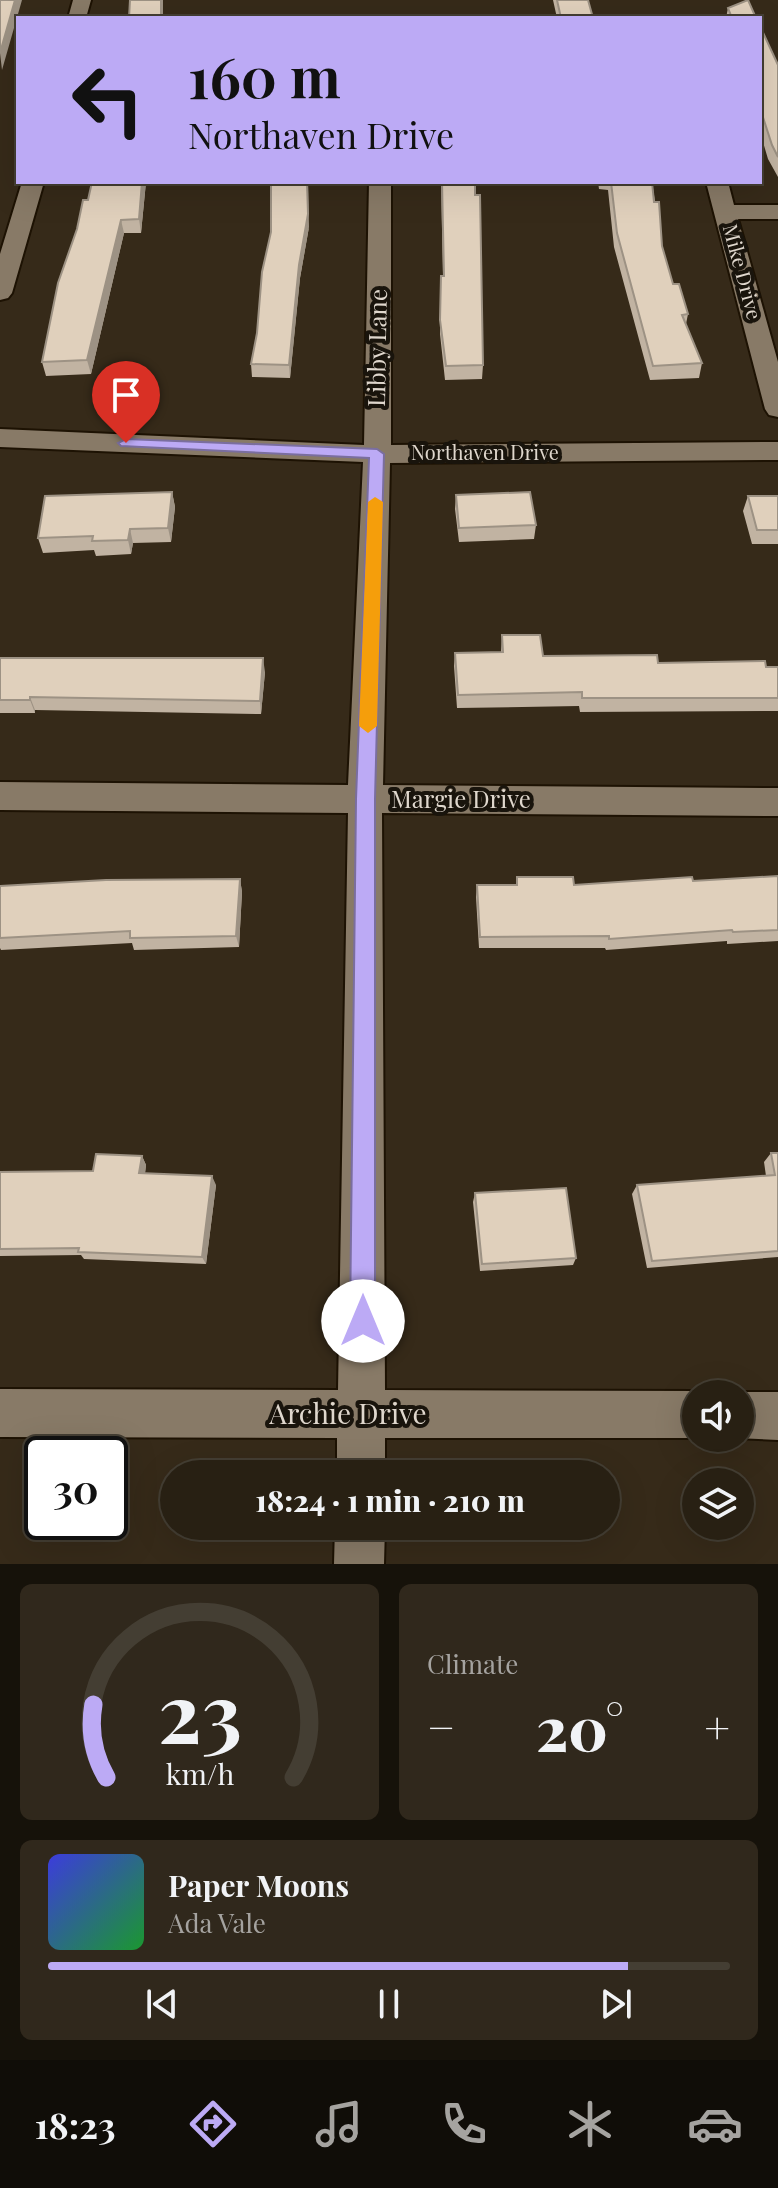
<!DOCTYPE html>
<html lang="en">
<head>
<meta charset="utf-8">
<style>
	:root { --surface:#282013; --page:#30281c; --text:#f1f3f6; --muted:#a5a3a0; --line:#443e33; --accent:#bcaaf5 }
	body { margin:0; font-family:"Playfair Display",serif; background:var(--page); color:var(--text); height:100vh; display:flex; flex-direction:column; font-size:30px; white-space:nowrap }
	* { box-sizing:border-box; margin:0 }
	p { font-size:26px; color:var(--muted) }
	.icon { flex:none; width:44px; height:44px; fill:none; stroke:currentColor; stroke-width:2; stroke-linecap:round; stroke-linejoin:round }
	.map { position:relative; height:1564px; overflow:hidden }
	.details { display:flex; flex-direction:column; gap:20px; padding:20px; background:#16120a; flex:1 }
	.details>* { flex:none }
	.banner { position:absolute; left:16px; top:16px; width:746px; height:168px; border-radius:0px; box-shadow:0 8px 32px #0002,0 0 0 2px var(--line); background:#bcaaf5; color:#111; overflow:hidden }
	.tools { position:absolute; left:682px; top:1380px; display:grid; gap:16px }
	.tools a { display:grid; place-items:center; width:72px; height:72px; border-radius:50%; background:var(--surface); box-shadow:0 8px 32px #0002,0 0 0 2px var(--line); font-size:40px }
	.speed { position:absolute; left:24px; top:1436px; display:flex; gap:16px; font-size:40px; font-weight:700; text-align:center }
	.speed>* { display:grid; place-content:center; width:104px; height:104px; border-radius:50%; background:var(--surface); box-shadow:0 8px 32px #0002,0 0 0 2px var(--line); line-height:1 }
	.speed .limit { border:4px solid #111; border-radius:12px; background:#fff; color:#111 }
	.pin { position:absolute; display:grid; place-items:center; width:68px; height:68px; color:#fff; margin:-82px -34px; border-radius:50% 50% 50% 0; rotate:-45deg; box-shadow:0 0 8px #0007 }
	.pin .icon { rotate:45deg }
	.me { position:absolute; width:88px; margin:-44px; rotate:0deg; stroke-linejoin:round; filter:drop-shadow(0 0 6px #0008) }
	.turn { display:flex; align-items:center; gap:28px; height:168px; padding:0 40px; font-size:36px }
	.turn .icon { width:104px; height:104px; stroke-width:2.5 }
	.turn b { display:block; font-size:56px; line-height:68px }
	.big { font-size:60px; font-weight:800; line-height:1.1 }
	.details .widget { flex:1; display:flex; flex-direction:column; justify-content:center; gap:12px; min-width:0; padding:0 28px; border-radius:12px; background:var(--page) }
	.details .dial { align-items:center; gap:0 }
	.dial svg { height:208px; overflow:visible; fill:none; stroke:var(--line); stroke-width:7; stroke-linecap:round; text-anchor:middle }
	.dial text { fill:var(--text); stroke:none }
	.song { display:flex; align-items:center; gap:24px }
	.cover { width:96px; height:96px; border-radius:12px; background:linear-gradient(135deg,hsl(240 70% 55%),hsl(130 70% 35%)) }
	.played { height:8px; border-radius:4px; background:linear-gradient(90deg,var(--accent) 85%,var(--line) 85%) }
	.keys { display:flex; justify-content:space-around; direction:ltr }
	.heat { display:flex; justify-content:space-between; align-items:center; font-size:44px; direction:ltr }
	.details .tiles { flex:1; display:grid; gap:20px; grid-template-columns:1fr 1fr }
	.widget:last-child { grid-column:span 2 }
	.trip { position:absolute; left:160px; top:1460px; width:460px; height:80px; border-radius:40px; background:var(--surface); box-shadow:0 8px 32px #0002,0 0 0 2px var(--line); font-weight:800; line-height:80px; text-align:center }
	.tabs { display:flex; height:128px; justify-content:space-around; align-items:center; background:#100d08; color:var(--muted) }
	.tabs .icon { width:56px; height:56px }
	.tabs .active { color:var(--accent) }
	.tabs b { font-size:36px; color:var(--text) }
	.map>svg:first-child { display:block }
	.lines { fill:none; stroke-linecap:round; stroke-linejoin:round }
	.minor-casing { stroke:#1d1203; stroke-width:4 }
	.minor { fill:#887a67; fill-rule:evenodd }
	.wall { fill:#c1b3a2 }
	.shaded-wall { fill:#9d9284 }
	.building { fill:#e0d0bc; stroke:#9d9284; stroke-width:2 }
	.route { fill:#bcaaf5; stroke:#7a6e9f; stroke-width:2 }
	.slow { fill:#f59e0b }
	.labels { text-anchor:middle; stroke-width:8; stroke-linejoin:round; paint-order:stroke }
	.far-street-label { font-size:20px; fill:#dfd7cd; stroke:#19140c }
	.street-label { font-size:24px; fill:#dfd7cd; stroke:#19140c }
	.near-street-label { font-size:28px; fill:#dfd7cd; stroke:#19140c }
</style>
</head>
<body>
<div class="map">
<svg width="778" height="1564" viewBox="0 0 778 1564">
	<rect width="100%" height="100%" fill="#362a19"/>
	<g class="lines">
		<defs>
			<path id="minor" d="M73,0H91L86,18H68Z
				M22,182H44L12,293L8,298L0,300V254Z
				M369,182H391V445L778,442V460L390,463L383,785L778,788V816L382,813L385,1390L696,1391L702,1394H696L698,1438H385V1474H337V1438L0,1437V1389L338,1390L348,813L0,810V782L348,785L363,462L0,447V429L364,445Z
				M706,182H728L734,205H778V219H738L778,362V417L769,415L765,409Z
				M740,1392H778V1440L736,1438H740V1394H736Z
				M335,1526H385L384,1564H334Z"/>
		</defs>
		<use href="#minor" class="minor-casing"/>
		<use href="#minor" class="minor"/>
	</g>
	<path class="wall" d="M553,0H588L593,18H557Z
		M728,8L756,18H726Z
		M760,26L778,65V177L768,159L760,132Z
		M92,182H146L141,233H124L91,374L46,376L42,362L77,229L88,200Z
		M441,182H475L483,365L482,379L445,380L440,334L441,276H443Z
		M598,182H652L662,246L673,284L688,314L686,324L702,363L699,378L650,380L614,247L608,190L599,189Z
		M309,227L300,278L290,378L252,377L251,364Z
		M172,492L175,507L171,542L133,543L131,554L96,556L94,550L43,553L38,538Z
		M456,495L536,525L534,539L459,542L455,509Z
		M748,496H778V544H752L743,511Z
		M502,635L543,656L658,663L778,667V711L580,712L579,706L457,708L454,666L455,653L501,652Z
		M0,658L265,672L261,714L35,710V713H0Z
		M778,876V941L727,944V941L606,950L605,948H479L476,897L477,885H516L517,877L574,885L693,881Z
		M240,879L242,892L239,947L134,950L132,943L1,950L0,948V886Z
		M771,1153H778V1257L647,1268L632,1194L637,1185L766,1176L764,1162Z
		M142,1156L146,1165L145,1173L216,1185L206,1264L84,1259L81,1255L0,1256V1172L93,1171Z
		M475,1193L576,1258L573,1265L480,1271L473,1202Z"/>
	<path class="shaded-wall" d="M15,0H22L2,70L0,53Z
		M161,0H163V18H161Z
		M142,182H146L141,233L139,219Z
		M308,182L309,227L300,278L290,378L289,365Z
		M121,220L124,233L91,374L87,360Z
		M172,492L175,507L171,542L168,528Z
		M130,529L133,543L131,554L128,540Z
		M263,658L265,672L261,714L260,701Z
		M30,697L35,710V713L30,700Z
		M240,879L242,892L239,947L236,936Z
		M142,1156L146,1165L144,1182L139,1173Z
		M212,1176L216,1185L206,1264L202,1257Z"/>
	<path class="building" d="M0,0H15L0,53Z
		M130,0H161V18H129Z
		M557,0H588L593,18H561Z
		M748,0L756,18H732L728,8Z
		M760,26L778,65V157L772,145L760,108Z
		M92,182H142L139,219L121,220L87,360L42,362L58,283L77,229L83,200H88Z
		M271,182H307L308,214L299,265L289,365L251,364L257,333L262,272L271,232Z
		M442,182H475V195H480L483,365L446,366L440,320L441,276H444Z
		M611,182H652L654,202H659L662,246L673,284H679L688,314L682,315L702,363L653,366L617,233Z
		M172,492L168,528L130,529L128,540L92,541L93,536L38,538L45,496Z
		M530,492L536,525L459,528L456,495Z
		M748,496H778V530H757Z
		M502,635H540L543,656L657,655L658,663L765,661L766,667H778V698H582V692L458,695L455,653L503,652Z
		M0,658H263L260,701L30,697V700H0Z
		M778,876V930L733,932L732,930L609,939V936L480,937L477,885H517V877H573L574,885L692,877L693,881Z
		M240,879L236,936L130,938V931L0,938V886L106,880Z
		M771,1153H778V1251L652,1261L637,1185L775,1175Z
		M96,1154L142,1156L139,1173L212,1176L202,1257L78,1252L79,1248L0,1249V1172L93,1171Z
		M566,1188L576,1258L482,1264L475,1193Z"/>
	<path class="route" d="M126,439L377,449L384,454L375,799V1321L371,1330L363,1334L354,1330L350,1321L356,799L369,458L121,446L118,443Z"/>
	<path class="slow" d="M375,497L383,502L377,726L368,733L359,726L368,502Z"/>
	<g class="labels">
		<g class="far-street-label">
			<text transform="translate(742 272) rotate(75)" y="7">Mike Drive</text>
			<text x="485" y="460">Northaven Drive</text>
		</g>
		<g class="street-label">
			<text transform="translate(378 348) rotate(-89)" y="8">Libby Lane</text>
			<text x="461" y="808">Margie Drive</text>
		</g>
		<g class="near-street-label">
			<text x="348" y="1424">Archie Drive</text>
		</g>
	</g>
</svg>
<div class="tools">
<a><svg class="icon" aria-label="sound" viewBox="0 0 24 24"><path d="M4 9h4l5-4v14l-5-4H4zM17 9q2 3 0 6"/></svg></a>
<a><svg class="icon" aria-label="layers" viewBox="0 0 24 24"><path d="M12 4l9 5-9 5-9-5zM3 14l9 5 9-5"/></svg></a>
</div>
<div class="speed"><div class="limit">30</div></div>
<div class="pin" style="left:126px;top:443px;background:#d93025"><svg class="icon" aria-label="arrive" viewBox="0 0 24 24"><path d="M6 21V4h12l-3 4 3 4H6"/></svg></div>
<svg class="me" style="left:363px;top:1321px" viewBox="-20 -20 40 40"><circle r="19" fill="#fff"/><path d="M0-13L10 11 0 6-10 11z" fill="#bcaaf5"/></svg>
<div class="trip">18:24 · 1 min · 210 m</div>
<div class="banner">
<div class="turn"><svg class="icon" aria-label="left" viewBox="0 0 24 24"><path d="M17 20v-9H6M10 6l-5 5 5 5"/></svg><div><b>160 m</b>Northaven Drive</div></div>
</div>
</div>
<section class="details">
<div class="tiles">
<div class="widget dial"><svg viewBox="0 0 100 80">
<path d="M14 69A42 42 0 1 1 86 69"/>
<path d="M14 69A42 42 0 0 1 9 41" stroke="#bcaaf5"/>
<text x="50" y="56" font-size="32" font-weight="700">23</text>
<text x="50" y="72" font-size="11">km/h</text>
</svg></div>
<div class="widget"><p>Climate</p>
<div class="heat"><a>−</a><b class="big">20°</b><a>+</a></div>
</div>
<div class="widget">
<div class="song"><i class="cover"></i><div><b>Paper Moons</b><p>Ada Vale</p></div></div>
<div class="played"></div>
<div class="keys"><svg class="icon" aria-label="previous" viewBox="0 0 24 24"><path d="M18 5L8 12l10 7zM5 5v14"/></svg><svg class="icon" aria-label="pause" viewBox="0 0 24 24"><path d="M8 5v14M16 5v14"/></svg><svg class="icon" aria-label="next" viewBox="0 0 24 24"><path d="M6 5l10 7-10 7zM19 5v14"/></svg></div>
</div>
</div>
</section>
<nav class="tabs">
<b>18:23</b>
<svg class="icon active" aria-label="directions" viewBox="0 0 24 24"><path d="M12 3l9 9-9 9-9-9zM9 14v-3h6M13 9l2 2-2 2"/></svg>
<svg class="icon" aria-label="music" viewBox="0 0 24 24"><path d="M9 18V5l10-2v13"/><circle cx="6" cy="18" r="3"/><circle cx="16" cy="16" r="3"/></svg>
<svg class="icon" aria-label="phone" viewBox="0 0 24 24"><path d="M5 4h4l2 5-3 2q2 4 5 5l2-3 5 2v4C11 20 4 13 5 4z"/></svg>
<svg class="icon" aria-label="climate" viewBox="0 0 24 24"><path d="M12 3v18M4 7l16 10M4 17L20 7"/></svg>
<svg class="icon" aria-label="car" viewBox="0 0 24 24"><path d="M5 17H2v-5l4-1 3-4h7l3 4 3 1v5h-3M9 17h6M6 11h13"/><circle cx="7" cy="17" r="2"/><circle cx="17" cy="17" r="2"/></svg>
</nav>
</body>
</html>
